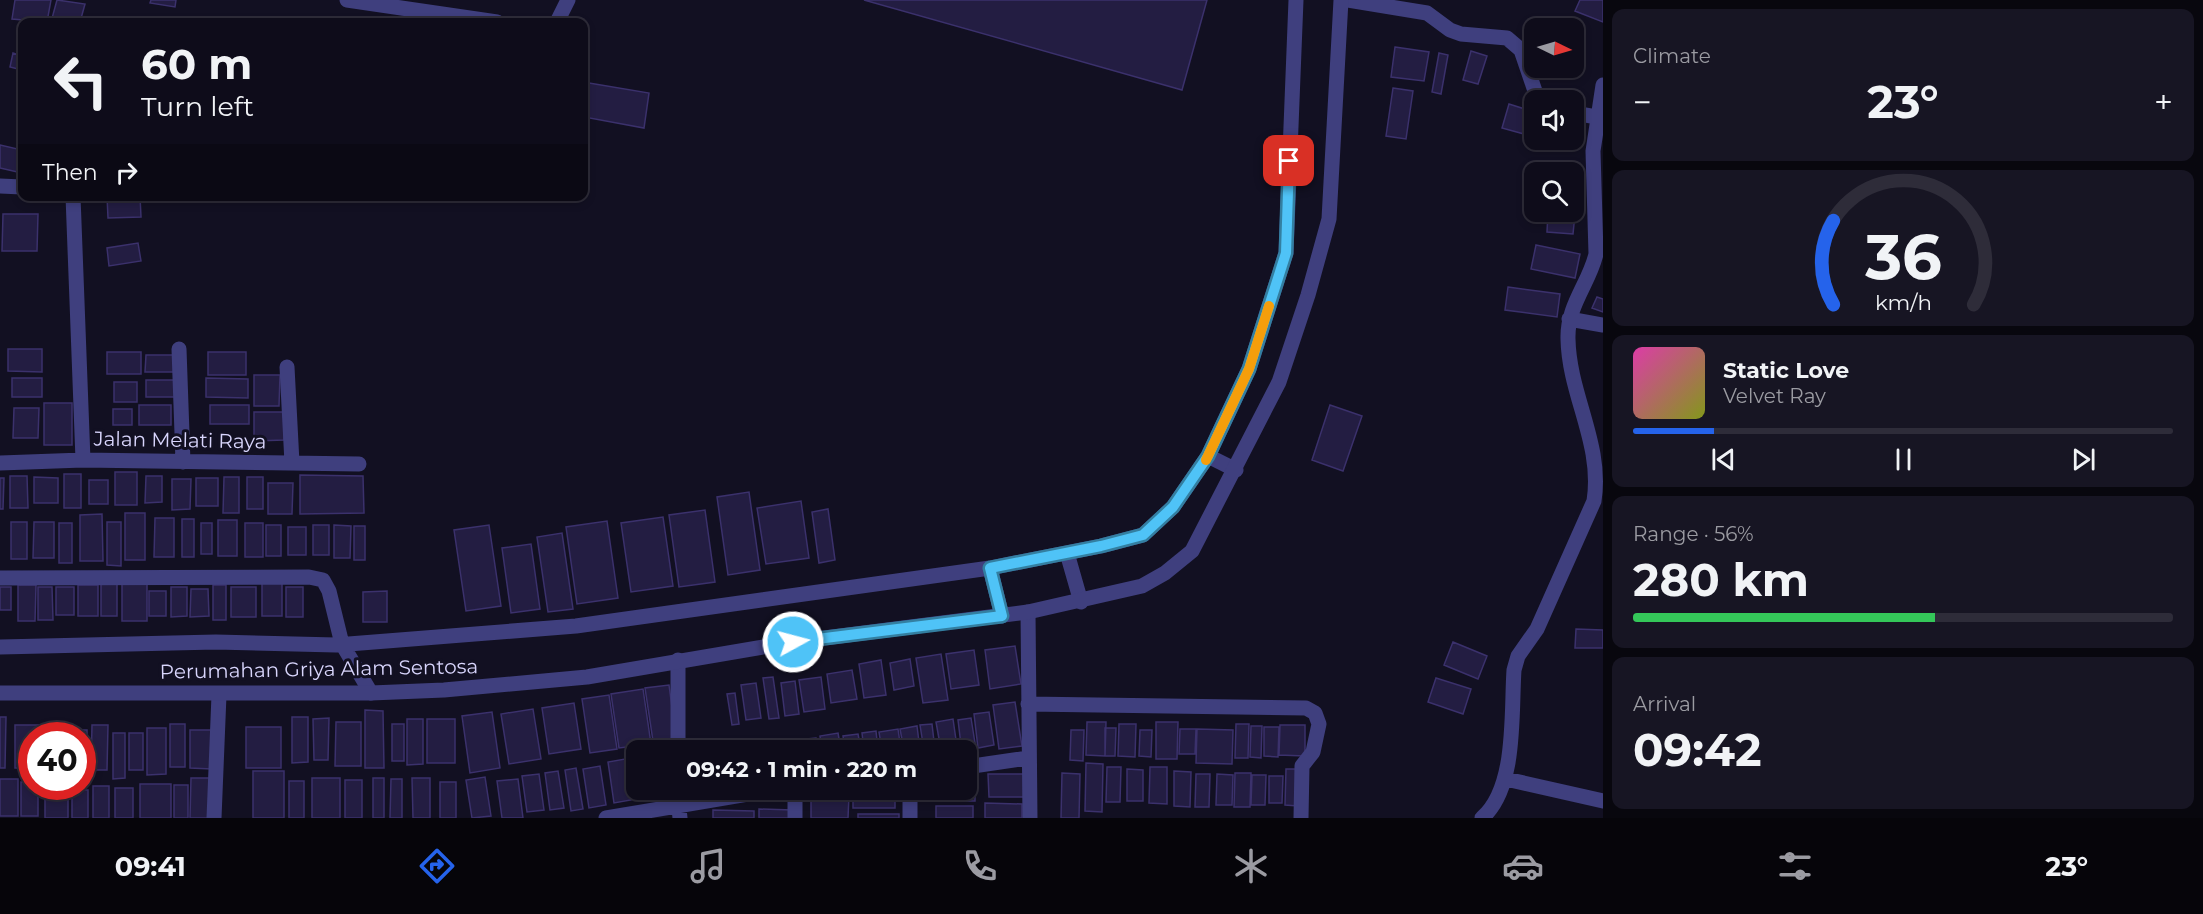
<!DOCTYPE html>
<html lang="en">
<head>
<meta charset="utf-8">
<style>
	:root { --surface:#0e0c1a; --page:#171523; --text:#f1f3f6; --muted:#9b9ba2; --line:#2e2c39; --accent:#2563eb }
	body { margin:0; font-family:Montserrat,sans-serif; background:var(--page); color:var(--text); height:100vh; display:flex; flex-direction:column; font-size:22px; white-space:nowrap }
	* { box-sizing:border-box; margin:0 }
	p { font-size:20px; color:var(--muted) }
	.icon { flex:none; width:33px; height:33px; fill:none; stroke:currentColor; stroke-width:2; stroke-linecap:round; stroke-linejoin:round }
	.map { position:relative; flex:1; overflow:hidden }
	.drawer { display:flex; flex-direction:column; gap:9px; padding:9px; background:#08070e; width:600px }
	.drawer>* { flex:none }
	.hud { position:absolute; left:18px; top:18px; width:570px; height:183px; border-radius:12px; box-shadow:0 3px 9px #0003,0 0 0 2px var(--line); background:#0e0c1a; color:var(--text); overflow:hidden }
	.needle { width:39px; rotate:95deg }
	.buttons { position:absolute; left:1524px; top:18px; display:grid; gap:12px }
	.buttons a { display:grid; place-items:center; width:60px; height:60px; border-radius:12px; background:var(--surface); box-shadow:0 3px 9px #0003,0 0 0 2px var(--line); font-size:30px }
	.speed { position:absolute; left:18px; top:722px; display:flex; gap:12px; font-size:30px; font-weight:700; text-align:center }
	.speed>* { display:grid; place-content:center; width:78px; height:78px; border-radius:50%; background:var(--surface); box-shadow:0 3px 9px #0003,0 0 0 2px var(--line); line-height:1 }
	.speed .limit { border:9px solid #d22; background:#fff; color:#111 }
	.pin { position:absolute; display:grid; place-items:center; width:51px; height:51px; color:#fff; margin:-26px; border-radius:12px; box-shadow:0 3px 9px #0006 }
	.me { position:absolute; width:66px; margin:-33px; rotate:83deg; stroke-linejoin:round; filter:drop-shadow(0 0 4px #0008) }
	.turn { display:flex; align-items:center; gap:21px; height:126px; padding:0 24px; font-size:27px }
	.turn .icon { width:78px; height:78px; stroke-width:2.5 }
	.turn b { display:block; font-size:42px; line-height:51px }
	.then { display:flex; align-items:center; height:57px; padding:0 24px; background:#0003; gap:12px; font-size:22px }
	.big { font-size:45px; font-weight:700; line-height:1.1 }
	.drawer .widget { flex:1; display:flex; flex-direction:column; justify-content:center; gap:9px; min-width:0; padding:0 21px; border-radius:12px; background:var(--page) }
	.drawer .dial { align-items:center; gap:0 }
	.dial svg { height:156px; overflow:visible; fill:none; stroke:var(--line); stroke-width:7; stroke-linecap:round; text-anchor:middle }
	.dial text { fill:var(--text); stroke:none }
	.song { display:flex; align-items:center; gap:18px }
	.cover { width:72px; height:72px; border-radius:9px; background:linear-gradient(135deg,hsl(320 70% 55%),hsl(70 70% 35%)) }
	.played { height:6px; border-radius:3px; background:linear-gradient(90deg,var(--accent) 15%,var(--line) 15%) }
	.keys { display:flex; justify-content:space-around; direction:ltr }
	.heat { display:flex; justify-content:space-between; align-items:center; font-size:33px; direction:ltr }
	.charge { height:9px; border-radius:4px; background:linear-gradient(90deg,#34c759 56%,var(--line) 0) }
	.trip { position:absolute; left:626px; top:740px; width:351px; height:60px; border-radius:12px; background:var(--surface); box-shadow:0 3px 9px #0003,0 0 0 2px var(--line); font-weight:700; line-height:60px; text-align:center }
	.menu { display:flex; height:96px; justify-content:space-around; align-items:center; background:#06050a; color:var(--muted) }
	.menu .icon { width:42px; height:42px }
	.menu .active { color:var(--accent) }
	.menu b { font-size:27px; color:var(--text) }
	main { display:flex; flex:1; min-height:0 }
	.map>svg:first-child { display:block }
	.building { fill:#231d42; stroke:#3b316c; stroke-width:1.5 }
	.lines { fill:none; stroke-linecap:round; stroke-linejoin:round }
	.minor { stroke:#3f3f7e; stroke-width:15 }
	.tertiary { stroke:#3f3f7e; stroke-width:15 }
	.route-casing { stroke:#337fa1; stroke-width:15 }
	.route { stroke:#4fc3f7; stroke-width:10 }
	.slow { stroke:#f59e0b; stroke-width:10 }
	.labels { text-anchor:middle; stroke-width:6; stroke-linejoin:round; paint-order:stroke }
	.street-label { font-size:20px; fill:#d8d5fc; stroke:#121022 }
</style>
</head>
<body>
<main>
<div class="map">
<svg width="1603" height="818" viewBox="0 0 1603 818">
	<rect width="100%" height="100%" fill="#121022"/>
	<path class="building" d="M15,0H51L47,22L12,19Z
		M57,0L85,4L80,22H51Z
		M151,0H176L175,7L150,3Z
		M864,0H1207L1182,90Z
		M1580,0H1603V22L1575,11Z
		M1395,47L1429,52L1424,81L1391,77Z
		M1471,51L1487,56L1478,84L1463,80Z
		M13,53L22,56V70L10,67Z
		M1439,53L1448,55L1441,94L1432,92Z
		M589,83L649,93L644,128L584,117Z
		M1393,88L1413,91L1406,139L1386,136Z
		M1509,104L1531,111L1524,134L1502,128Z
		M0,145L22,150V173L0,168Z
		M1574,194H1577L1573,234L1547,232L1548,212H1574Z
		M107,196H140L141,217L108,218Z
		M3,214H38L37,251H2Z
		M138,243L141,261L109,266L107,248Z
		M1536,245L1580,254L1575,278L1531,269Z
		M1508,287L1560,294L1557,317L1505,310Z
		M1597,297L1603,299V312L1592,308Z
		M8,349H42V372L8,371Z
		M107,352H141V374H107Z
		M208,352H246V375H208Z
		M146,355H175L174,372H145Z
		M254,375H280L279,406H254Z
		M12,378H42V397H12Z
		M206,378L248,379V398L206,397Z
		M146,380H176L177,397H146Z
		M114,382H137V402H114Z
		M44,403H72V445H44Z
		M139,405H171V425H139Z
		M210,405H249V424H210Z
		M1330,405L1362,416L1343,471L1312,460Z
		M14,408H39L38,438H13Z
		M113,409H132V425H113Z
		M254,412H284V440L254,441Z
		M115,472H137V505H115Z
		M64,474H81V508H64Z
		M300,475L363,476L364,513L300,514Z
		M10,476H27L28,508H10Z
		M146,476H162V502L145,503Z
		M34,477L58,478V503H34Z
		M224,477H239V513H223Z
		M247,477H263V509H247Z
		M0,478H4L3,509H0Z
		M196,478H218V506H196Z
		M172,479H191L190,509L172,510Z
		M89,480H108V504H89Z
		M268,483H293L292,514H268Z
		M749,492L760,570L728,575L717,497Z
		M801,501L809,558L766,564L757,508Z
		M828,509L835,560L819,563L812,512Z
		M705,510L715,582L679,587L669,515Z
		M125,513H145V560H125Z
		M102,514L103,561H80V515Z
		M663,517L673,586L631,592L621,523Z
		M155,518H174V557H154Z
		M182,519H194V557H182Z
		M218,520H237V556H218Z
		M607,521L618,598L577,604L566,527Z
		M11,522H27V559H11Z
		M34,522H54V558H33Z
		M107,522H121V566L107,565Z
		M59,523H72V563H59Z
		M201,523H212V554H201Z
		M245,523H263V557H245Z
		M266,525H281V556H266Z
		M313,525H329V555H313Z
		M334,525L351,526L350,558H334Z
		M489,525L501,606L466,611L454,530Z
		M354,526H365V560H354Z
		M288,527H306V555H288Z
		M562,533L573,609L548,612L537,537Z
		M531,544L540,609L511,613L502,548Z
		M117,579V616H101V580Z
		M122,583H147V621H122Z
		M262,583H282V616H262Z
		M18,585H36L35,621H18Z
		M78,585H98V616H78Z
		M213,585H226V620H213Z
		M0,587H11V610H0Z
		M38,587H52L53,620H38Z
		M56,587H74V615H56Z
		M171,587H187V616L171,617Z
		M231,587H256V617H231Z
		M286,587H303V617H286Z
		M191,589H208L209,616L190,617Z
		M149,591H166V616H149Z
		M387,591V622H363V592Z
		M1576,629L1603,630V648H1575Z
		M1453,642L1487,656L1478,679L1444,665Z
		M1015,646L1021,684L990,689L985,650Z
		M974,650L979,685L951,689L946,654Z
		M941,654L948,700L923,703L916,658Z
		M910,659L914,686L894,690L890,663Z
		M881,660L886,695L864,698L859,664Z
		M852,670L857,699L831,703L827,674Z
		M773,677L779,718L769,719L763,678Z
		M821,677L825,709L804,712L799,680Z
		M1436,678L1471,689L1463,714L1428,702Z
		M795,681L799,714L785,716L781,683Z
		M756,683L761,718L746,720L741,685Z
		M669,685L676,738L653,741L645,688Z
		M643,689L651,744L619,748L611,694Z
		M735,693L739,724L732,725L727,694Z
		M609,695L617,749L590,753L582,699Z
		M1015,702L1022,746L999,749L993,705Z
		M574,703L581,749L549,754L542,708Z
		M533,709L541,759L509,764L501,714Z
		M365,710L383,711L384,768H365Z
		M492,712L500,768L470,773L462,716Z
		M989,712L994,745L978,748L974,714Z
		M0,717H6L5,768H0Z
		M292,717H308V762L292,763Z
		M329,718L328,760H314L313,719Z
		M971,718L975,743L961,745L958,720Z
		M407,719H423V764L407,765Z
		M427,719H455V763H427Z
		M953,719L957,747L941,750L936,722Z
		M336,722H361V766H335Z
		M1087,722H1106L1105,756L1086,755Z
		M1156,722H1178L1177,759H1156Z
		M170,724H185V767H170Z
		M392,724H404V761H392Z
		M932,724L935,750H924L920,725Z
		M1119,724H1136L1135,757L1118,756Z
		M1236,724H1249L1248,758H1235Z
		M15,725H44V735H32V768H15Z
		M92,725H108L107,770H91Z
		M1280,725H1305V756L1279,755Z
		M917,726L920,750H904L900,729Z
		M1251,726H1262L1261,758L1250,757Z
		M246,727H281V768H246Z
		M1264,727H1279L1278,757L1264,756Z
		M147,728H166V774L147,775Z
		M1105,728H1116L1115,756H1105Z
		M898,729L901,750H882L879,732Z
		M1180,729H1196L1195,754H1179Z
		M1197,729L1233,730L1232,764L1196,763Z
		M74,730H87V771H82V735H74Z
		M190,730H212V769L190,768Z
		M1071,730H1084L1083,761L1070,760Z
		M1140,730H1152L1151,757L1139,756Z
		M876,731L878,750H864L862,733Z
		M113,733H125V778L113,779Z
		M129,733H143V770H129Z
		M838,733L841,750H822L820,736Z
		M858,734L861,750H845L843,736Z
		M816,738L818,750H799L797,740Z
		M793,743L794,750H778L777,745Z
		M625,759L631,800L614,803L608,762Z
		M636,760V789H647V794L635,796L630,761Z
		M1086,763L1103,764L1102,812L1085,811Z
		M600,766L606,805L589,808L583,769Z
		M1107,767H1121L1120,802H1106Z
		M1150,767H1167V804L1149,803Z
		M576,768L583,809L571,811L565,770Z
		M1127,769L1143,770V801H1127Z
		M1286,769H1298V806L1285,805Z
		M253,771H284V818H253Z
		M558,771L564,808L550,810L545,773Z
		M1174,771L1191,772L1190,807L1174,806Z
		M1062,773L1080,774L1079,818H1061Z
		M1235,773H1251L1250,807H1234Z
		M539,774L544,810L527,812L522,776Z
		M988,774H1027L1026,797H989Z
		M1196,774H1210L1209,807H1195Z
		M1217,774L1233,775L1232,805H1216Z
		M1252,775H1266L1265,805H1251Z
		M1269,776H1283L1282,803H1269Z
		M485,777L491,816L472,818L466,780Z
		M191,778H211V818H190Z
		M312,778H340V818H312Z
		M373,778H384V818H373Z
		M412,778H430V818H413Z
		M0,779H18V816H0Z
		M391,779H402V818H390Z
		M518,779L523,818H502L497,781Z
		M345,780H362V818H345Z
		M966,780H975V801H937V789H966Z
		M289,781H304V818H289Z
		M21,782H32V786H38V816H21Z
		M440,782H456V818H440Z
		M140,784H171V818H140Z
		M174,785H188V818H174Z
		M45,786H68V818H45Z
		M93,786H109V818H93Z
		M115,788H133V818H115Z
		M72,790H88V818H72Z
		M853,794H895V808H853Z
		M811,795H849L848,818H811Z
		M985,803L1022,804V818H985Z
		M936,806H973V818H936Z
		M759,809L792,810V818H759Z
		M713,810L754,811V818H713Z
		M858,814H899V818H858Z"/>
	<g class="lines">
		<path class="minor" d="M347,0L497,22
			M1348,0L1427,13L1450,30L1461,34L1507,38L1521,50L1538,100
			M557,22L568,0
			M1574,113L1603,118
			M0,186L22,187
			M73,196L83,460
			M1569,319L1603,325
			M179,349L183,462
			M287,367L292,463
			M1208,456L1236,470
			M0,463L83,460L359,464
			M1067,553L1081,602
			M990,568L1002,616
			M0,578L309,577L323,580L329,591L342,644L371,693
			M1028,612L1030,818
			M0,647L216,642L336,645L576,626L990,568L1101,546L1143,535L1173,507L1208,456L1249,369L1286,253L1296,0
			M678,660V750
			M1028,704L1306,708L1315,713L1319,724L1313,752L1302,766L1301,818
			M966,767L1028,758
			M1506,779L1603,801
			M677,789L680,818
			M795,789V818
			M214,818L219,695
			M606,818L779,789
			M910,818V789
			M1482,818C1517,788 1511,713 1514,670L1518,656L1537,629L1594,501C1603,444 1569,395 1568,339C1567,305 1589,284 1596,254L1593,151L1603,85"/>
		<path class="tertiary" d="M0,693H371L444,690L587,677L793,642L1028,612L1142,586L1165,573L1192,551L1279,382L1308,295L1329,219L1341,0"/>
	</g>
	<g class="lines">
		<defs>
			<path id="route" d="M793,642L1002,616L990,568L1101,546L1143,535L1173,507L1208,456L1249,369L1286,253L1289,161"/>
		</defs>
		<use href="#route" class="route-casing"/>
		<use href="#route" class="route"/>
		<path class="slow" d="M1206,460L1249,369L1269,306"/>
	</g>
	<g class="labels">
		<g class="street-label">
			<text transform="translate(180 440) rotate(1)" y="7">Jalan Melati Raya</text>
			<text transform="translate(319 669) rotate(-1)" y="7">Perumahan Griya Alam Sentosa</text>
		</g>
	</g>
</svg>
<div class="buttons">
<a><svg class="needle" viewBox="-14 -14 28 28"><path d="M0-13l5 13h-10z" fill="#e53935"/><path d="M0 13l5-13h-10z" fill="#9b9ba2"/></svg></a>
<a><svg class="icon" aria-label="sound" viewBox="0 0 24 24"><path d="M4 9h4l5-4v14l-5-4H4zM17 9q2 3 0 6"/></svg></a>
<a><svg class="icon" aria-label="search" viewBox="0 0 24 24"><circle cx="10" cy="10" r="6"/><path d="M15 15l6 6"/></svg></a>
</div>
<div class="speed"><div class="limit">40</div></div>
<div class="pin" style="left:1289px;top:161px;background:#d93025"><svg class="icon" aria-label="arrive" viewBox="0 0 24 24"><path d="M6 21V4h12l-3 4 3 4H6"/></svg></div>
<svg class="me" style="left:793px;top:642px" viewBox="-20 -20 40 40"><circle r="17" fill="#4fc3f7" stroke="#fff" stroke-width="3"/><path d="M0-11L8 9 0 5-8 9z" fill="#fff"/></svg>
<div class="trip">09:42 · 1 min · 220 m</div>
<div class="hud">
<div class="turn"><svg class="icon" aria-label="left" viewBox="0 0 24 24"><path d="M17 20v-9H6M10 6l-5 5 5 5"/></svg><div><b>60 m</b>Turn left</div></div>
<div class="then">Then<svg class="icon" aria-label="right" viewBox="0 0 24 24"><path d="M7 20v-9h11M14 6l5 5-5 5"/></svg></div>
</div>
</div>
<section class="drawer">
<div class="widget"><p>Climate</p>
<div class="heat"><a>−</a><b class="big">23°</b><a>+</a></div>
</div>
<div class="widget dial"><svg viewBox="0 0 100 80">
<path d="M14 69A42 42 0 1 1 86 69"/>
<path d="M14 69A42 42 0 0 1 14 26" stroke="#2563eb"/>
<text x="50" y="56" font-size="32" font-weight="700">36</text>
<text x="50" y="72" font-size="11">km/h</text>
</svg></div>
<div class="widget">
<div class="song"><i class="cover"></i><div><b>Static Love</b><p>Velvet Ray</p></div></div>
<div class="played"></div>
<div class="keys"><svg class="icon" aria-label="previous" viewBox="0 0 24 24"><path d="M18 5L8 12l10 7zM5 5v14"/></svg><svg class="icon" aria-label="pause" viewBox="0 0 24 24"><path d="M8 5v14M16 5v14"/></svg><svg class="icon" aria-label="next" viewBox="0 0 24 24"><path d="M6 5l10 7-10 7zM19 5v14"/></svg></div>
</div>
<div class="widget"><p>Range · 56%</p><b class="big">280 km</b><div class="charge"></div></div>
<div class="widget"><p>Arrival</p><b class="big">09:42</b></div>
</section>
</main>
<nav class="menu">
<b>09:41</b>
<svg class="icon active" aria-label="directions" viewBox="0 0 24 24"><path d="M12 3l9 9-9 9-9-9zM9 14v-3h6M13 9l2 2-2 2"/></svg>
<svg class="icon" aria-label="music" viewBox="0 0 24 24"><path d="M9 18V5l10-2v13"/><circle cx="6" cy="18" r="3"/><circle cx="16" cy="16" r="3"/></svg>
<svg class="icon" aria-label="phone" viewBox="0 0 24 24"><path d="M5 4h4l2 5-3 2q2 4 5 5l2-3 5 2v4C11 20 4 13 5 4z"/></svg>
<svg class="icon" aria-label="climate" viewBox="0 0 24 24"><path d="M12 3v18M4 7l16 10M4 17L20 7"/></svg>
<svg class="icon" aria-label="car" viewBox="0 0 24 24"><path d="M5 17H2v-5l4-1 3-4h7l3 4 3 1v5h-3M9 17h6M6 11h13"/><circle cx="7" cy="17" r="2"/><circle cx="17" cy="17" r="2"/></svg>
<svg class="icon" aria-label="filters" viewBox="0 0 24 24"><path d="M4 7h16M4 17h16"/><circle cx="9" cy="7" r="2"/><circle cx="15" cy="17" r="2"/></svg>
<b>23°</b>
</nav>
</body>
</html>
